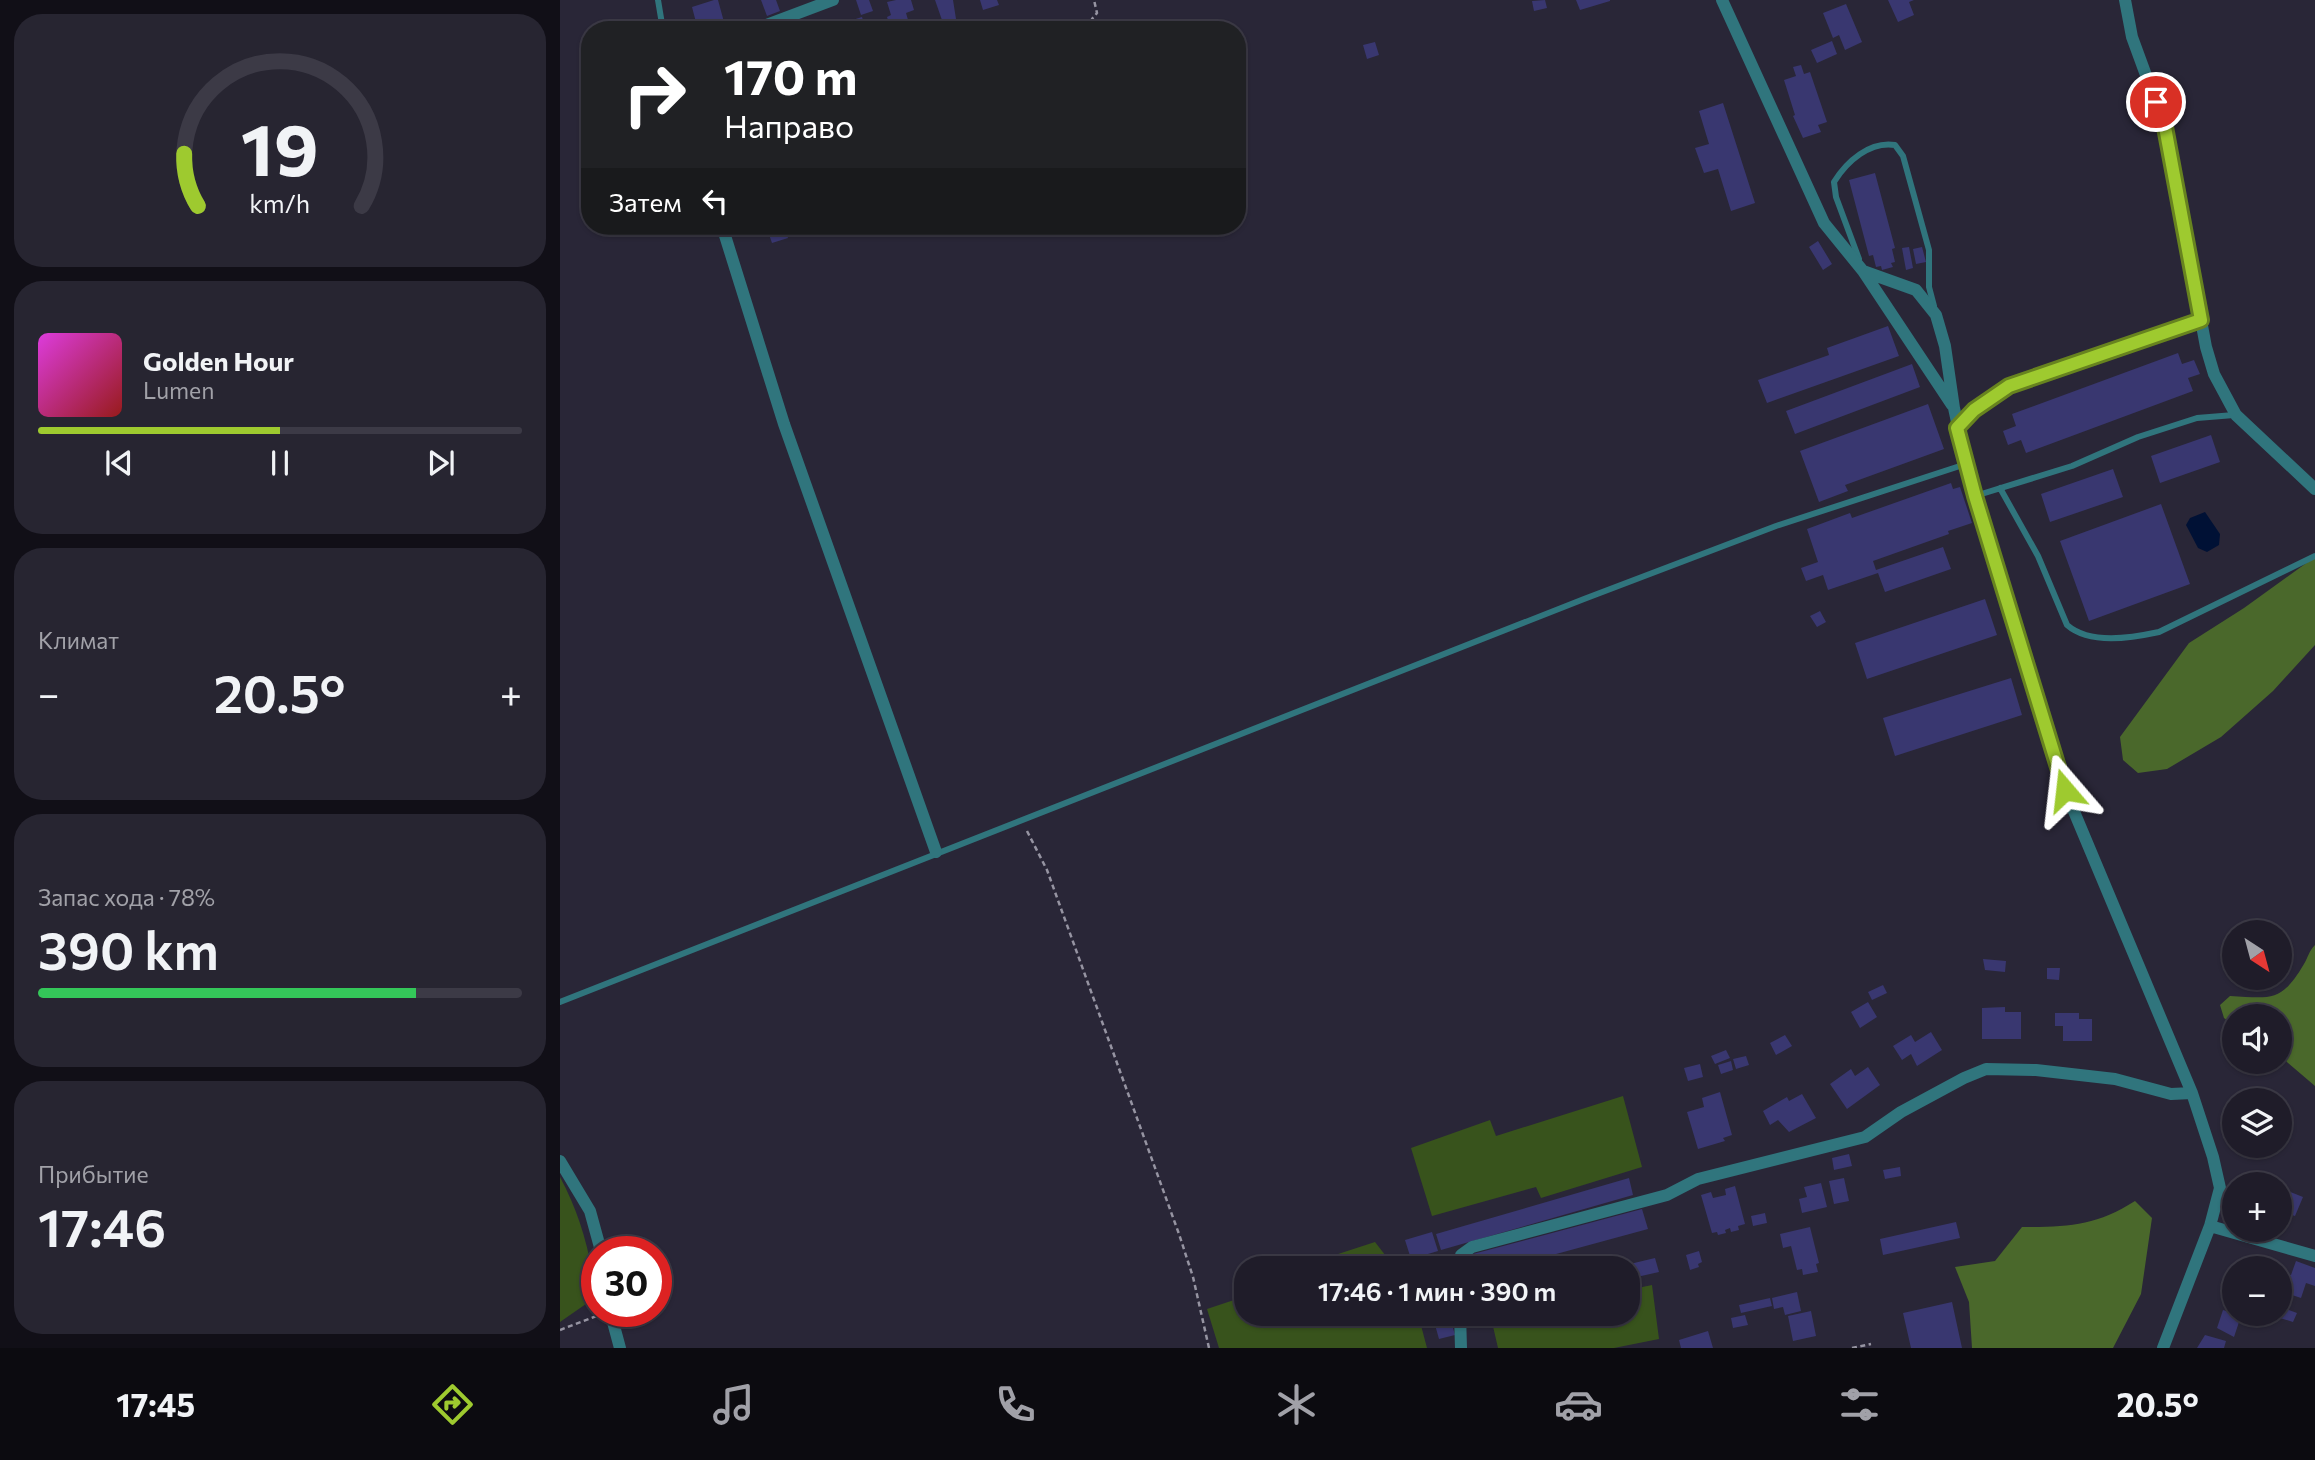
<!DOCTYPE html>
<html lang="ru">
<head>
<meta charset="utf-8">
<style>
	:root { --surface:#1f1c29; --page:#272531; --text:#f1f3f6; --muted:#a1a1a8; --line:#3c3a46; --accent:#9eca2f }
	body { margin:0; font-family:Commissioner,sans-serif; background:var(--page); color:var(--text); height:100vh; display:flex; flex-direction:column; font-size:26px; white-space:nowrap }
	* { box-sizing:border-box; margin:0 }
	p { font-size:23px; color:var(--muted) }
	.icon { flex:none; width:38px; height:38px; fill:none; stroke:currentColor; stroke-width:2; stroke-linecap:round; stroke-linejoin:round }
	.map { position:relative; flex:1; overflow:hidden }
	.side { display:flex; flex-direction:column; gap:14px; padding:14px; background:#110f17; width:560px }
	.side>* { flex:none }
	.guide { position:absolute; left:21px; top:21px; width:665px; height:214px; border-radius:28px; box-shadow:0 2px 5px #0004,0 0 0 2px var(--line); background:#202124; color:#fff; overflow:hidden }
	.needle { width:46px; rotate:144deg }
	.fabs { position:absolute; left:1662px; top:920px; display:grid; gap:14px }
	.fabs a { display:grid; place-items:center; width:70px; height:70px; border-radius:50%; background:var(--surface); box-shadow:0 2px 5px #0004,0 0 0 2px var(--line); font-size:35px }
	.speed { position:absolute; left:21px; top:1236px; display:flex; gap:14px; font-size:35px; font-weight:700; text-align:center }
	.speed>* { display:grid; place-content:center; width:91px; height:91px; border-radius:50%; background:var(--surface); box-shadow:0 2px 5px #0004,0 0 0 2px var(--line); line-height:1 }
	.speed .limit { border:10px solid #d22; background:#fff; color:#111 }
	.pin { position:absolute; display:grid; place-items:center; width:60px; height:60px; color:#fff; margin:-30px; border:4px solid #fff; border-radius:50%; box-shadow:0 2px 7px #0007 }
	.me { position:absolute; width:77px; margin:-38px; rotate:343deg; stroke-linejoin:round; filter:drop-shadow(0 0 5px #0008) }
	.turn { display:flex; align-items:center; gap:24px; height:147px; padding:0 28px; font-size:32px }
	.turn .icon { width:91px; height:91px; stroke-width:2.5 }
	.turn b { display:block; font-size:49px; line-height:60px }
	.then { display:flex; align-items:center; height:66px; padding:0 28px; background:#0003; gap:14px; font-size:26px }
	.big { font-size:52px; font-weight:600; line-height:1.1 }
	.side .tile { flex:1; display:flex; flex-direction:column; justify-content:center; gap:10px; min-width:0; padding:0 24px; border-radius:28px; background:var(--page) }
	.side .dial { align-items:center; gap:0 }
	.dial svg { height:182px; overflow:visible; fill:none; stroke:var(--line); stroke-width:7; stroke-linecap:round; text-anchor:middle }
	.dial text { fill:var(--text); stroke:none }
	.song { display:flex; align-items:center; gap:21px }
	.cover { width:84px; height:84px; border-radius:10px; background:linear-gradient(135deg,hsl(300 70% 55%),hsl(0 70% 35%)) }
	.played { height:7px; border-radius:4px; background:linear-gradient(90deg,var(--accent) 50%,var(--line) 50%) }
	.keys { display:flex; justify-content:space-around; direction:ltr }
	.heat { display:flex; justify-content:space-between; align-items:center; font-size:38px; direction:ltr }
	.charge { height:10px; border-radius:5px; background:linear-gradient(90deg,#34c759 78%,var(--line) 0) }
	.trip { position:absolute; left:674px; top:1256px; width:406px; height:70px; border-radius:28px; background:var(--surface); box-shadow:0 2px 5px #0004,0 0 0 2px var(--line); font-weight:600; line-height:70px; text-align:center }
	.tab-bar { display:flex; height:112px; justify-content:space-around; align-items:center; background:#0c0b10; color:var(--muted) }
	.tab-bar .icon { width:49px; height:49px }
	.tab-bar .current { color:var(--accent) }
	.tab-bar b { font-size:32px; color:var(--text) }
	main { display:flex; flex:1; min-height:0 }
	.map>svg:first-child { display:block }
	.green { fill:#38531c }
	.forest { fill:#4a682b }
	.water { fill:#001135 }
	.building { fill:#393770 }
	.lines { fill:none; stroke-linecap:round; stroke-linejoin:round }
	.path { stroke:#9694a2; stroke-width:2.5; stroke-dasharray:5 3.5; stroke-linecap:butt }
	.lane { stroke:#30757d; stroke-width:6 }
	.street { stroke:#30757d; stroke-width:12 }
	.route-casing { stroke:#67831f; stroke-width:18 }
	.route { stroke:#9eca2f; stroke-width:12 }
</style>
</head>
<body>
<main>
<section class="side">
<div class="tile dial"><svg viewBox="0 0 100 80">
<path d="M14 69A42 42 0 1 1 86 69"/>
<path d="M14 69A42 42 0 0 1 8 46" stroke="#9eca2f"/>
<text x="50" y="56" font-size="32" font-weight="700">19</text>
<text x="50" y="72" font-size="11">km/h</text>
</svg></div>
<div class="tile">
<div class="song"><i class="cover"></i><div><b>Golden Hour</b><p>Lumen</p></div></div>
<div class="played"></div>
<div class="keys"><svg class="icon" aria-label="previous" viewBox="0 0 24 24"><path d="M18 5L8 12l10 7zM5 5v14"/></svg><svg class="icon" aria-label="pause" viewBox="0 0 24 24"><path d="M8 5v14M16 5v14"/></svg><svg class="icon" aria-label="next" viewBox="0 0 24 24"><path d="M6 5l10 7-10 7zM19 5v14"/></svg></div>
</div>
<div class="tile"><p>Климат</p>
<div class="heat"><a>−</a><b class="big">20.5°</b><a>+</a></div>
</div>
<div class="tile"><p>Запас хода · 78%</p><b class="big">390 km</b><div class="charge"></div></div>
<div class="tile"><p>Прибытие</p><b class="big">17:46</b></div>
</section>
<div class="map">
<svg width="1755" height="1348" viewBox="0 0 1755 1348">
	<rect width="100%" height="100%" fill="#292637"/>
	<path class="green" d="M1063,1096L1082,1167L981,1198L976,1187L872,1216L851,1148L930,1120L936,1136Z
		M0,1177C20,1214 31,1254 36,1297L0,1322Z
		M815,1242L836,1269H732Z
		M1092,1285L1099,1339L1054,1348H938L932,1322L967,1314H1068V1290Z
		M686,1296V1314H858L867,1348H659L647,1309Z"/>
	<path class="forest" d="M1752,559H1755V645L1713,691L1661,737L1607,769L1578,773L1563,760L1560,737L1629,643L1684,608Z
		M1755,945V1086L1720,1056V1017H1675V1026L1664,1018L1660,1005L1670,996C1711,998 1721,1003 1744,964C1748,957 1749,951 1755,945Z
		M1575,1201L1592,1218L1581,1294L1553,1348H1412L1409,1302L1395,1267L1435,1261L1462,1227C1508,1227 1536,1226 1575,1201Z"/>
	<path class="water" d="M1645,512L1660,534L1659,545L1647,552L1638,548L1626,525L1630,518Z"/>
	<path class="building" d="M154,0H158L164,22L138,30L132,7Z
		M201,0H216L220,11L207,16Z
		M296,0H309L313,11L301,15Z
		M336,0H351L354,10L346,13L351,30H337L335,25L330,27L327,17L331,15L327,2Z
		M375,0H393L396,19L383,23Z
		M420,0H437L439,5L423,10Z
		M985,0L987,8L974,11L972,1Z
		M1016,0H1050V1L1020,10Z
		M1328,0H1354L1349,2L1354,15L1338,22Z
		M1286,4L1302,42L1285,50L1279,35L1273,38L1263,13Z
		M302,17L306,30H286L283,23Z
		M1272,41L1277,54L1257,63L1251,50Z
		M815,42L819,55L807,59L803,45Z
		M1241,65L1244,74L1250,72L1267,122L1258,125L1261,132L1243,138L1233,116L1235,115L1224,80L1236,76L1233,67Z
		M1163,103L1195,203L1171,211L1158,169L1144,173L1135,148L1149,144L1139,111Z
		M1315,173L1335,248L1332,249L1335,262L1331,263L1333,267L1322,270L1321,266L1316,267L1313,255L1309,256L1289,180Z
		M206,226H234L235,229L226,232L228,238L212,243Z
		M1258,241L1272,264L1263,270L1249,247Z
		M1349,247L1353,268L1346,270L1342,248Z
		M1362,247L1366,262L1356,264L1353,249Z
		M1328,326L1339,356L1207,403L1198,380L1269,355L1267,348Z
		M1618,353L1622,364L1634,360L1640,374L1628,378L1633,391L1466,453L1461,440L1448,445L1443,431L1456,426L1452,414Z
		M1352,364L1360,387L1235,434L1226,411Z
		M1368,404L1384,449L1285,485L1288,491L1259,502L1240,451Z
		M1651,435L1660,462L1600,483L1591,456Z
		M1553,469L1563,497L1490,522L1481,494Z
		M1391,483L1393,489L1400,487L1412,523L1388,531L1389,534L1313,561L1316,570L1383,547L1391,569L1325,592L1318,573L1268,590L1263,575L1246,581L1241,568L1258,562L1247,529L1290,513L1292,518Z
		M1601,504L1630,584L1529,621L1500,541Z
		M1425,599L1437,635L1307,679L1295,643Z
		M1260,611L1266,622L1257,627L1250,616Z
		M1451,678L1462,715L1335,756L1323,718Z
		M1423,959L1446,961L1445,972L1425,970Z
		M1487,968H1500L1499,980L1487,979Z
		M1323,985L1327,993L1312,1000L1308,992Z
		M1308,1002L1317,1017L1300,1028L1291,1012Z
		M1445,1007V1012H1461V1039H1422V1008Z
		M1495,1013H1519V1019H1532V1041H1503V1026H1495Z
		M1371,1032L1382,1050L1357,1066L1351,1054L1342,1060L1333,1046L1351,1035L1355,1042Z
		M1225,1035L1232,1046L1216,1055L1210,1043Z
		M1166,1050L1170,1058L1155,1064L1151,1056Z
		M1186,1056L1189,1065L1176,1069L1173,1059Z
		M1171,1061L1173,1070L1161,1074L1158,1065Z
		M1140,1064L1143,1077L1128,1081L1124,1068Z
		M1308,1067L1320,1085L1287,1109L1270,1084L1291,1069L1295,1076Z
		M1160,1092L1172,1135L1163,1138L1165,1141L1138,1149L1127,1112L1144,1107L1142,1098Z
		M1242,1094L1256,1118L1229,1132L1218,1120L1210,1125L1203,1111L1227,1097L1229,1101Z
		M1289,1154L1292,1166L1274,1170L1272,1158Z
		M1340,1167L1341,1176L1325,1179L1323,1170Z
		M1684,1174L1711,1185H1679Z
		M1069,1178L1073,1195L881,1250L876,1234Z
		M1284,1178L1289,1201L1274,1204L1269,1181Z
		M1261,1183L1267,1207L1242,1213L1239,1199L1247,1197L1244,1187Z
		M1175,1186L1185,1224L1178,1226L1179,1230L1171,1232L1170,1228L1165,1230L1166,1233L1158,1235L1157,1232L1152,1233L1141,1195L1151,1192L1153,1198L1166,1195L1165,1189Z
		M1720,1188L1743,1197L1735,1216L1720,1211Z
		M1675,1196V1223L1665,1219Z
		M1082,1209L1088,1229L941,1269H916L913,1254Z
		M1205,1213L1207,1223L1193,1226L1191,1216Z
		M1396,1222L1400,1238L1323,1255L1320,1239Z
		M1250,1227L1259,1263L1256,1264L1258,1272L1243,1275L1242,1269L1237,1270L1231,1246L1223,1248L1220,1234Z
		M872,1232L878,1251L851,1259L845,1240Z
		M1139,1251L1142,1262L1138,1264L1139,1267L1130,1270L1126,1255Z
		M1095,1258L1099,1272L1068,1279V1269H1049Z
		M1685,1259L1711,1268V1269H1681Z
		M1736,1261L1755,1268V1286L1746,1283L1741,1298L1720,1291V1272L1731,1275Z
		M1237,1292L1241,1311L1225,1315L1223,1307L1214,1309L1212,1298Z
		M1210,1298L1212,1306L1181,1313L1179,1305Z
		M1392,1302L1402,1348H1351L1343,1313Z
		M1723,1308L1737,1313L1733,1322L1720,1318Z
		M1663,1310L1681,1316L1674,1337L1657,1328Z
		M1251,1311L1256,1336L1233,1341L1228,1316Z
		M872,1314H889L895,1335L879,1339Z
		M1185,1315L1188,1325L1173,1328L1171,1318Z
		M1148,1331L1153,1348H1121L1119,1340Z
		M1645,1335L1666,1341L1664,1348H1637Z"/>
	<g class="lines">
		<path class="path" d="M529,30L532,19L537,13L534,0
			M467,831L487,870L619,1234L633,1277L649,1348
			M0,1330L39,1315
			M1292,1348L1311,1344"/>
		<path class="lane" d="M98,0L103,30
			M1299,259L1276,197L1274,182C1287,161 1310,141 1335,145L1343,156L1369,250V287L1374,306
			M1399,426L1414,410L1449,386L1641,320
			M1440,488L1478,556L1507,625C1530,645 1571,638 1599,632L1755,556
			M1415,496L1512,466L1578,437L1637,418L1674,415
			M0,1002L1024,599L1216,526L1406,464"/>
		<path class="street" d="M1162,0L1264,223L1303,271L1356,290L1376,315L1385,346L1394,408L1406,464L1505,790L1632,1093L1653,1157L1660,1188L1650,1226L1603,1348
			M1565,0L1572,37L1605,127L1646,347L1654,374L1676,415L1755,489
			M193,30L273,0
			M162,226L224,424L376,852
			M1303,271L1392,405
			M0,1161L30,1211L41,1251
			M1650,1226L1755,1256
			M900,1269L901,1255L912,1247L1107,1195L1138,1179L1305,1137L1341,1112L1404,1078L1426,1069L1476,1070L1555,1079L1611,1094L1632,1093
			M50,1311L60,1348
			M900,1314L901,1348"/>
	</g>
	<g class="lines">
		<defs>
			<path id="route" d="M1505,790L1415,496L1397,428L1414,410L1449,386L1641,320L1605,127L1596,102"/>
		</defs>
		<use href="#route" class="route-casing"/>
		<use href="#route" class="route"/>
	</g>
</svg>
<div class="fabs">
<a><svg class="needle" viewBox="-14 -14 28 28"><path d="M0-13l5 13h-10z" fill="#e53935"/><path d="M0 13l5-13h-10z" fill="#a1a1a8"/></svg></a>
<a><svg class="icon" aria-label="sound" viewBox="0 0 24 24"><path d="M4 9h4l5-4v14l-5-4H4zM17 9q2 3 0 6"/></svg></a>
<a><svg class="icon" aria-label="layers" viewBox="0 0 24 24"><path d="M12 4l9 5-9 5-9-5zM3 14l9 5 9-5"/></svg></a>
<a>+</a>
<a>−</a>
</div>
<div class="speed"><div class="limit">30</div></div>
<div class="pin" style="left:1596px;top:102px;background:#d93025"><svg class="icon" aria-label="arrive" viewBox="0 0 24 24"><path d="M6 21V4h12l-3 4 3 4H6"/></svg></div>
<svg class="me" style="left:1505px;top:790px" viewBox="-20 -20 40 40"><path d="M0-17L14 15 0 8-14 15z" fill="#9eca2f" stroke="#fff" stroke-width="4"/></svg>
<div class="trip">17:46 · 1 мин · 390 m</div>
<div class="guide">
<div class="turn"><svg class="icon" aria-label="right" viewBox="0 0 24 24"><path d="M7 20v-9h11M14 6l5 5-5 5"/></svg><div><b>170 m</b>Направо</div></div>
<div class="then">Затем<svg class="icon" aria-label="left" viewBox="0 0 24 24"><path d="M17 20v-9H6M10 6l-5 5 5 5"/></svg></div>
</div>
</div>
</main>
<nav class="tab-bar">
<b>17:45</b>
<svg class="icon current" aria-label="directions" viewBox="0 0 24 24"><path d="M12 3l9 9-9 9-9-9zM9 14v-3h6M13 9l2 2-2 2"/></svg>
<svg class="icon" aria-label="music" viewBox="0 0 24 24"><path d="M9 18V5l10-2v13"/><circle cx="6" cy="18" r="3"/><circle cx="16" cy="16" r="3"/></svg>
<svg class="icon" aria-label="phone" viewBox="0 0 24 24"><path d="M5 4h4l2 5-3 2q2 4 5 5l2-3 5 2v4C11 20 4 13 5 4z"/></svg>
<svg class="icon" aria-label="climate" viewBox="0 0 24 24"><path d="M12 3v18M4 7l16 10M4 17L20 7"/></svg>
<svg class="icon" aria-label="car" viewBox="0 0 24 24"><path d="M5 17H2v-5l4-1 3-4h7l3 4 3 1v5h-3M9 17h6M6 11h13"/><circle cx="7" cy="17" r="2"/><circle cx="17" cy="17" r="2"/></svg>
<svg class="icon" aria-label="filters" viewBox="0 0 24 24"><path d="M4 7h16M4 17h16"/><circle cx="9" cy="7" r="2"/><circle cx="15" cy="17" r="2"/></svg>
<b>20.5°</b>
</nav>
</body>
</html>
